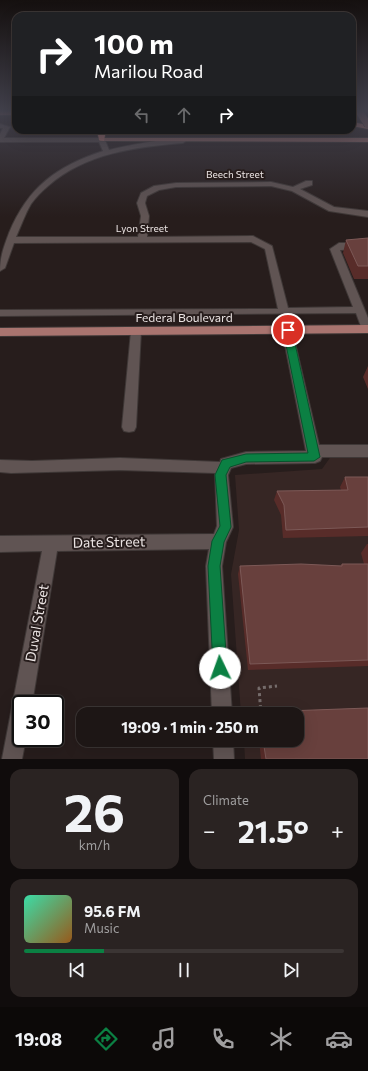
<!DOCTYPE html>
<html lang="en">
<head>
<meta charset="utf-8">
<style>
	:root { --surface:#1d1615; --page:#2a2322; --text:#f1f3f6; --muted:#a09fa0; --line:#3b3534; --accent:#0b8043 }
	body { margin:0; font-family:Commissioner,sans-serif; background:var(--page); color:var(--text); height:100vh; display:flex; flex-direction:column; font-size:15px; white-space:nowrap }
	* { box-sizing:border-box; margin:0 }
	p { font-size:13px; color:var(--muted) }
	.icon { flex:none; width:22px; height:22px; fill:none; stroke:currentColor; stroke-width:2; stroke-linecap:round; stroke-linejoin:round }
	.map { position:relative; height:759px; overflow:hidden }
	.panel { display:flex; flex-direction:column; gap:10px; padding:10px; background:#100c0c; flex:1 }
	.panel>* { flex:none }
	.top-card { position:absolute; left:12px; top:12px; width:344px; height:122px; border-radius:12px; box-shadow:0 4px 16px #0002,0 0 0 1px var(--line); background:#202124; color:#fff; overflow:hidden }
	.speed { position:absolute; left:12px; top:695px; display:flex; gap:8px; font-size:20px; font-weight:700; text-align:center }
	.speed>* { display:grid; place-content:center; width:52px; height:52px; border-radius:50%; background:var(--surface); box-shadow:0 4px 16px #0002,0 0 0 1px var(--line); line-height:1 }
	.speed .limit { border:2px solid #111; border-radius:6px; background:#fff; color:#111 }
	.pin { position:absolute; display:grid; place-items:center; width:34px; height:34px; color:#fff; margin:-17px; border:2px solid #fff; border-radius:50%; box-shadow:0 1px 4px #0007 }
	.me { position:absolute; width:44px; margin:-22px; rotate:357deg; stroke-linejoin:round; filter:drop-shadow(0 0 3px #0008) }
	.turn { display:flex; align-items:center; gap:14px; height:84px; padding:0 16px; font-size:18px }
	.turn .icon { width:52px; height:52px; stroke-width:2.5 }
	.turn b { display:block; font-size:28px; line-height:34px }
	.lanes { display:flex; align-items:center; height:38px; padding:0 16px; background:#0003; justify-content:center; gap:20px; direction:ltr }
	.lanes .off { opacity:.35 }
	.big { font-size:30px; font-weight:700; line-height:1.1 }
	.panel .widget { flex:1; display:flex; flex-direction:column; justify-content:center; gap:6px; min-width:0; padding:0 14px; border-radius:12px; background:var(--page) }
	.panel .dial { align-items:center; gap:0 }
	.dial b { font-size:52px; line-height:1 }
	.song { display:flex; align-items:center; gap:12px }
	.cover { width:48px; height:48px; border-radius:6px; background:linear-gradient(135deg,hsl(160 70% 55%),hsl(30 70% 35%)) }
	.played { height:4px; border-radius:2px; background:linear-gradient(90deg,var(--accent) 25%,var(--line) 25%) }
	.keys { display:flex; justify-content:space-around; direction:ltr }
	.heat { display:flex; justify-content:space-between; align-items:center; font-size:22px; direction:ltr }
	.panel .tiles { flex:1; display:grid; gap:10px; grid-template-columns:1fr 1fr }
	.widget:last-child { grid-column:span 2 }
	.trip { position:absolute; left:76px; top:707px; width:228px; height:40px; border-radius:12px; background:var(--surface); box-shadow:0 4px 16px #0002,0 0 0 1px var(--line); font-weight:700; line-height:40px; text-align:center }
	.tabs { display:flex; height:64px; justify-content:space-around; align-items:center; background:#0c0908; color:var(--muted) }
	.tabs .icon { width:28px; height:28px }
	.tabs .on { color:var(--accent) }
	.tabs b { font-size:18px; color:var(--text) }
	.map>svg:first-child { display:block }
	.built { fill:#362624 }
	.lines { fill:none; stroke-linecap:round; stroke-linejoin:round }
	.minor-casing { stroke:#3f3837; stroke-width:2 }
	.major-casing { stroke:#3f3837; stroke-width:2 }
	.highway-casing { stroke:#3f3837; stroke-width:2 }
	.path { stroke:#756c6b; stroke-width:3; stroke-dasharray:3 3; stroke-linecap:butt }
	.minor { fill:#605453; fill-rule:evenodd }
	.major { fill:#a9746f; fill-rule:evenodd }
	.highway { fill:#da8a81; fill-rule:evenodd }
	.major-bridge-casing { stroke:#3f3837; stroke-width:8; stroke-linecap:butt }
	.major-bridge { stroke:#a9746f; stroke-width:7 }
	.wall { fill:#582c29 }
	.building { fill:#68403d; stroke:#7c5957 }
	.route { fill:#0b8043; stroke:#07532c }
	.labels { text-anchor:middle; stroke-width:4; stroke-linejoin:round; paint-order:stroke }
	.far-street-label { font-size:10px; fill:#ebe4e3; stroke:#271d1c }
	.street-label { font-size:12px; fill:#ebe4e3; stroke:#271d1c }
	.near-street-label { font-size:14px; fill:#ebe4e3; stroke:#271d1c }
</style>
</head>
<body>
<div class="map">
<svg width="368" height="759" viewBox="0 0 368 759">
	<rect width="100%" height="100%" fill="#271d1c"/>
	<path class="built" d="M332,455H368V759H245L244,740H297V714H241L231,574L239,530L235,475L322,469Z"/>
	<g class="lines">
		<defs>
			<path id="minor" d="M0,124L10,127L4,138H102L105,140L109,150C121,147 178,135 186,141L183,143C135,147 86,153 48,186C42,191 36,197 31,204C25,214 21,226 16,237H138L141,216L137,203L141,193L154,186L176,183L271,182L293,187L306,181H312V185L300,189L334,207L368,211V217L329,211L292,191L271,186L176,187L159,190L147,196L145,203L149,216L147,237L253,236L272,246L288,308L353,307L330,249L339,243H368V249L340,250L368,318V332H363L356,313L0,316V310L278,309L265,249L251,242L14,243L5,268L0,271C0,257 4,246 9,233C28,187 57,166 103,151L99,142H0V134L3,128H0Z
				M287,326L292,330L319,445H368V457H322L320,461L315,463L246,464L231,468L228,475L233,527L226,542L222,566L232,714H212L206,566L209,549L57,551L32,704H21V738H26L22,759H2L42,551L0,552V536L214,534L217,526L215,473L120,470L11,473L0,472V460L32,461L120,458L220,462L221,459L246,452L306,451L282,330Z
				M136,327L141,331L136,427L134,431L129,432L124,431L122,427L131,331Z
				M213,740H233L234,759H214Z"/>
			<path id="major" d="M102,138H368V142L100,141L99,140Z
				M368,325V333L0,336V328Z"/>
			<path id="highway" d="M0,111H16V115H0Z
				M352,122L368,125V129L352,126Z
				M100,130H106L104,141L99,140L98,135Z"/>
		</defs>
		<use href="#minor" class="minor-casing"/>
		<use href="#major" class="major-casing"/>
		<use href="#highway" class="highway-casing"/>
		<path class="path" d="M261,714L259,688L277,686"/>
		<use href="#minor" class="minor"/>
		<use href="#major" class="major"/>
		<use href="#highway" class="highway"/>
		<defs>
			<path id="major-bridge" d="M359,111L368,125"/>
		</defs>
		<use href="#major-bridge" class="major-bridge-casing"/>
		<use href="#major-bridge" class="major-bridge"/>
	</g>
	<path class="wall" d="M368,238V279H354L343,253L346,240Z
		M368,366V389L363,377Z
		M345,477H368V536L283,538L281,515L274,500L277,491L341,490L340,487Z
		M367,544H368V666L248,670L238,574L240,566H340L342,564H364L361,553Z
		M368,708V759H261L259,740H297V714H258L259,712Z"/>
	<path class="building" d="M368,238V266H358L346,240Z
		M345,477H368V527L286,530L284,505L277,491L348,490Z
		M301,564L342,566V564H368V660L250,664L240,566Z
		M368,708V759H266L263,740H297V714H260L259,712Z"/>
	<linearGradient id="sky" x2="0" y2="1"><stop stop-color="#15100f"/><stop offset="0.51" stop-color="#41404b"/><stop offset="1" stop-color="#41404b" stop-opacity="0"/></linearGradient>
	<rect width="368" height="217" fill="url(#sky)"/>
	<path class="route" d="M285,328H288L292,330L320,457L314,461L246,462L230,467L226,475L231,527L224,542L220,566L227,668L225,673L220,675L215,673L213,668L208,566L212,541L220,526L215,475L222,460L246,454L308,453L283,330Z"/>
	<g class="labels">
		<g class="far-street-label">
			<text x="235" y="178">Beech Street</text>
			<text x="142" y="232">Lyon Street</text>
		</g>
		<g class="street-label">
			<text x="184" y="322">Federal Boulevard</text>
		</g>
		<g class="near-street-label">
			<text transform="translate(109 542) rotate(-1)" y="5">Date Street</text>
			<text transform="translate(37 623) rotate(-80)" y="5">Duval Street</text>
		</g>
	</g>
</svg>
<div class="speed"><div class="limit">30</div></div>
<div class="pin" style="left:288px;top:330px;background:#d93025"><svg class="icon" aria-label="arrive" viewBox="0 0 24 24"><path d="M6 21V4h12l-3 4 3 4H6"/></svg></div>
<svg class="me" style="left:220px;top:668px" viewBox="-20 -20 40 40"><circle r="19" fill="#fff"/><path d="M0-13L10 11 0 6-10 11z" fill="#0b8043"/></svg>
<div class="trip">19:09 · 1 min · 250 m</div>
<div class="top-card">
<div class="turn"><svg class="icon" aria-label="right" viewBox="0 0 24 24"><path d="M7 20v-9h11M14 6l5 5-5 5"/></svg><div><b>100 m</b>Marilou Road</div></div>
<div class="lanes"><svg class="icon off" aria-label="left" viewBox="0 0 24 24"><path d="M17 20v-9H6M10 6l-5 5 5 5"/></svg><svg class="icon off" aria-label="ahead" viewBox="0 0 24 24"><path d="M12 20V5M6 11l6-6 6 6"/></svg><svg class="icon" aria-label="right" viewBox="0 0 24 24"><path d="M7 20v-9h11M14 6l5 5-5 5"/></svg></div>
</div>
</div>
<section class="panel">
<div class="tiles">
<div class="widget dial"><b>26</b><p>km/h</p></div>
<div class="widget"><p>Climate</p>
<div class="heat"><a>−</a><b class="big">21.5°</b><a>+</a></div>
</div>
<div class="widget">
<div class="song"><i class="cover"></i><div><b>95.6 FM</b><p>Music</p></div></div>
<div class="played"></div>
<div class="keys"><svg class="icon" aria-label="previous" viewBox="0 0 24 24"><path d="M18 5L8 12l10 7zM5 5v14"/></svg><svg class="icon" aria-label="pause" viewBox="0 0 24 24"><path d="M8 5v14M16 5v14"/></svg><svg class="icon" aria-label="next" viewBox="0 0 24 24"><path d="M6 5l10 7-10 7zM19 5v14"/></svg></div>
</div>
</div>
</section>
<nav class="tabs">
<b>19:08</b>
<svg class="icon on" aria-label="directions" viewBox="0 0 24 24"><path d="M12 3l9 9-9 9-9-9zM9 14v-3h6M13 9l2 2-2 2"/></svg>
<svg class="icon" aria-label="music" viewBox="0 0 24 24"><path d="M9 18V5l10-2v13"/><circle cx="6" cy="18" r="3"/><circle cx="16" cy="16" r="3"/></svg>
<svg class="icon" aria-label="phone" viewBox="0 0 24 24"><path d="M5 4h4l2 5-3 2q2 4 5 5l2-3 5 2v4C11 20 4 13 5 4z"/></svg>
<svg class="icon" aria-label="climate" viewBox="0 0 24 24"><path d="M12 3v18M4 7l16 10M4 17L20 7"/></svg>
<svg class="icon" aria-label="car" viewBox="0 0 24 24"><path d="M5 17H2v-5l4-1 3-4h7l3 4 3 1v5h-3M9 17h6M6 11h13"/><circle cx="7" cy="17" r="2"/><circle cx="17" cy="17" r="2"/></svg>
</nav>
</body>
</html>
